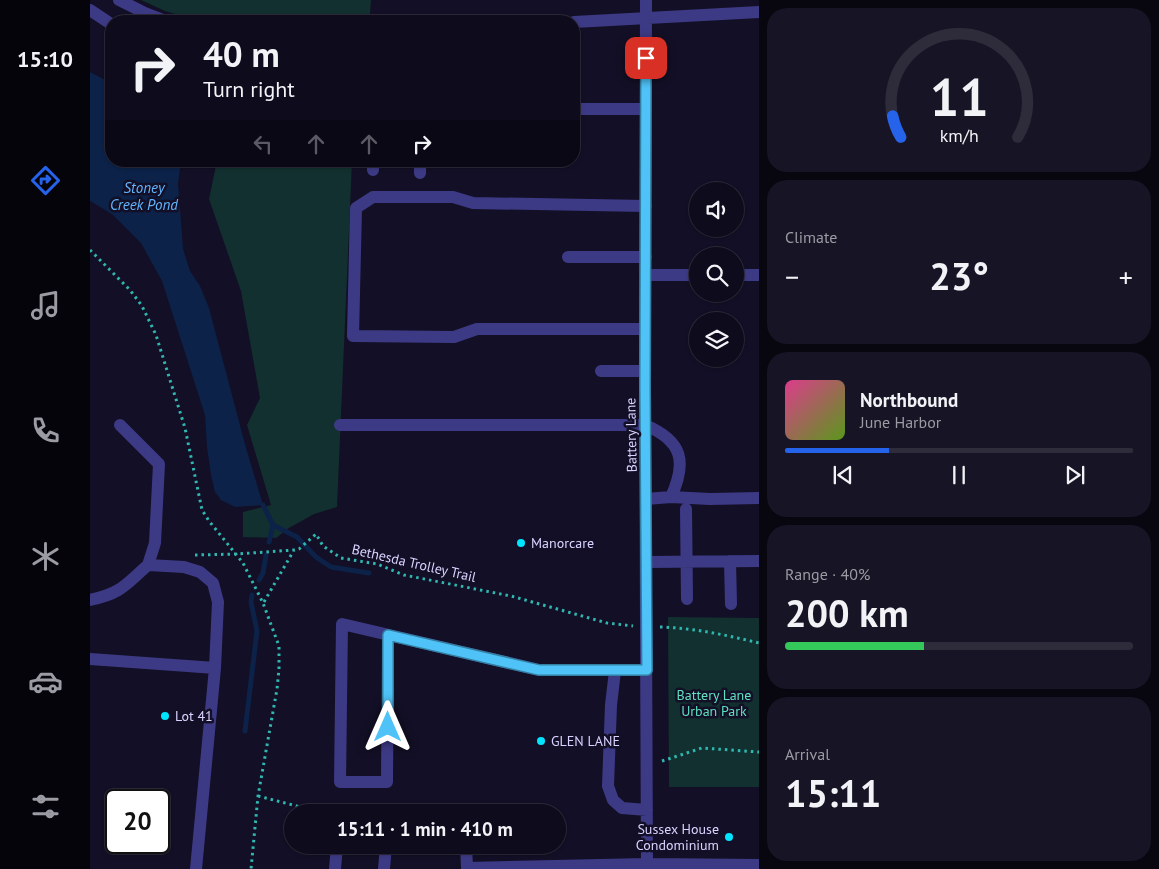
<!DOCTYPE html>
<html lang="en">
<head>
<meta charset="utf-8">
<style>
	:root { --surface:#0e0b1c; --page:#171425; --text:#f1f3f6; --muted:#9b9ba3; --line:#2e2b3b; --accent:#2563eb }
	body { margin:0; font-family:"PT Sans",sans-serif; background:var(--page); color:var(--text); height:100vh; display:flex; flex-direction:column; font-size:19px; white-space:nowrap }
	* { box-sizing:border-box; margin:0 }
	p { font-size:16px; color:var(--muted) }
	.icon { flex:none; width:28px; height:28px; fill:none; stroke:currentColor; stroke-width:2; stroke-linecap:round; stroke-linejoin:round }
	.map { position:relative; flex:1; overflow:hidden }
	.sheet { display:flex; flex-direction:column; gap:8px; padding:8px; background:#08060f; width:400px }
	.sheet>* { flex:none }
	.guide { position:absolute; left:15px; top:15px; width:475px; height:152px; border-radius:20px; box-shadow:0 1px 4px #0004,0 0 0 1px var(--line); background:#0e0b1c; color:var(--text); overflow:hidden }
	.buttons { position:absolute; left:599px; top:182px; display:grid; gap:10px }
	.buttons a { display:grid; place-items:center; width:55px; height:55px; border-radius:50%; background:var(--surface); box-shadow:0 1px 4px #0004,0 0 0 1px var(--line); font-size:25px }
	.speed { position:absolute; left:15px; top:789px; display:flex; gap:10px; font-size:25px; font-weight:700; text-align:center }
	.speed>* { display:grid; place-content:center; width:65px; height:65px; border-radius:50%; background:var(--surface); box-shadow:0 1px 4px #0004,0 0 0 1px var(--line); line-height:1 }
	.speed .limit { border:2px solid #111; border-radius:8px; background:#fff; color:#111 }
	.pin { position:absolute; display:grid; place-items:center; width:42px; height:42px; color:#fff; margin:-21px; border-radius:10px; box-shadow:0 2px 8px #0006 }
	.me { position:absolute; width:55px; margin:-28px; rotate:0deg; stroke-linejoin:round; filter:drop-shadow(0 0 4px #0008) }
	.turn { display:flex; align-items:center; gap:18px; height:105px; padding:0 15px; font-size:22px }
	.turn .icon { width:65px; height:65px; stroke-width:2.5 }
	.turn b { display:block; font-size:35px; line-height:42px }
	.lanes { display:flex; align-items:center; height:48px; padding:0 15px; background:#0003; justify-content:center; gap:25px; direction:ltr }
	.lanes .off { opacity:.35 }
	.big { font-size:38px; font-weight:800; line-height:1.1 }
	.sheet .tile { flex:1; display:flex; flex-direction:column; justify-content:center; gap:8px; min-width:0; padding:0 18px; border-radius:20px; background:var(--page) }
	.sheet .dial { align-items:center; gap:0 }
	.dial svg { height:130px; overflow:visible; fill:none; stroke:var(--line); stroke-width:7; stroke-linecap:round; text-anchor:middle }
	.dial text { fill:var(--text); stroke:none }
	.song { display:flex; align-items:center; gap:15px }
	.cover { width:60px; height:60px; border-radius:8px; background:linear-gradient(135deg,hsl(330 70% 55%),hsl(90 70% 35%)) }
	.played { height:5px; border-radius:2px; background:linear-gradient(90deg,var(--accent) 30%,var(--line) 30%) }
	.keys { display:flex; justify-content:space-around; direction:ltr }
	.heat { display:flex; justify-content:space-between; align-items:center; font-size:28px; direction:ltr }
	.charge { height:8px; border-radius:4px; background:linear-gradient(90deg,#34c759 40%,var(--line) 0) }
	.trip { position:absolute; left:194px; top:804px; width:282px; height:50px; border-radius:25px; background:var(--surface); box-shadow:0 1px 4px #0004,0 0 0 1px var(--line); font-weight:800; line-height:50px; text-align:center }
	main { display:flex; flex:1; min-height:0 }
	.tab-bar { display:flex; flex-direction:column; width:90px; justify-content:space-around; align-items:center; background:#06040b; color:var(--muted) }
	.tab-bar .icon { width:35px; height:35px }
	.tab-bar .active { color:var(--accent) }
	.tab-bar b { font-size:22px; color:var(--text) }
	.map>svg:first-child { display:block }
	.green { fill:#12302f }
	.water { fill:#0c2248 }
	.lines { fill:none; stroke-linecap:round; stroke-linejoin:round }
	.stream { stroke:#0c2248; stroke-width:5 }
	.path { stroke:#2fb8b0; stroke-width:3; stroke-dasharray:2.5 4; stroke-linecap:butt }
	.minor { stroke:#3d3a85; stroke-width:12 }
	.route-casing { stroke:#337fa1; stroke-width:12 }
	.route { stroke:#4fc3f7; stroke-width:9 }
	.poi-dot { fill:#00e5ff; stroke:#130f26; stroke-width:2 }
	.labels { text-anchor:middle; stroke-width:5; stroke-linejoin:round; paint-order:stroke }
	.street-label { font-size:14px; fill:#d9d4ff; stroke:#130f26 }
	.poi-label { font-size:14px; fill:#d9d4ff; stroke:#130f26; text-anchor:start }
	.park-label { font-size:14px; fill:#5fe0c0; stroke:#130f26 }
	.water-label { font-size:15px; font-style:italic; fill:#62b6ff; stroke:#130f26 }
</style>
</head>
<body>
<main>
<nav class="tab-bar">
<b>15:10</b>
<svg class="icon active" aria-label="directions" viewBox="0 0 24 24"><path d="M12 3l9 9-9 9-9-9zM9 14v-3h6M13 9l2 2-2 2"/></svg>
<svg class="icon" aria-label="music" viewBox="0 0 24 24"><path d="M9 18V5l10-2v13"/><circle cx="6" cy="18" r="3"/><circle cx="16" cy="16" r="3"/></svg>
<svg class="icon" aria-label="phone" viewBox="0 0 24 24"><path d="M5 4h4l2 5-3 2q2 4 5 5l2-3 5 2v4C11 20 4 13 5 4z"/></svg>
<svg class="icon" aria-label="climate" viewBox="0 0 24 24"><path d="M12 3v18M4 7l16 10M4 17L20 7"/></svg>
<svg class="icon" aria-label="car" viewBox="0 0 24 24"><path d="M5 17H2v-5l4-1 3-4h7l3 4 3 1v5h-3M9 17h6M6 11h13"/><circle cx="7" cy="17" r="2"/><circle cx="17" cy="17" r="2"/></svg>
<svg class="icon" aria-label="filters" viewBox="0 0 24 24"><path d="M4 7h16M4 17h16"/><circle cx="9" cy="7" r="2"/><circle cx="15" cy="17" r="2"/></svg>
</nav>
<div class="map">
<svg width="669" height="869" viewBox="0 0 669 869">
	<rect width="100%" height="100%" fill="#130f26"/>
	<path class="green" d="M51,0H281L280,14L128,21L102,19L75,11Z
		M127,161H262L247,507L224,514L199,528L186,538L153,537V512L181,505L157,425L170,398L151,291L119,199Z
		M578,617L669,618V787H579Z"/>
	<path class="water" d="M0,72L21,83V161H91L88,183L93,249L100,271L110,286L119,308L156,448L173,505L145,507L131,500L125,492L121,475L117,447L115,415L72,281L51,243L22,214L0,201Z"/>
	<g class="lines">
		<path class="stream" d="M173,505L183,525L207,537L226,557L241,567L279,573
			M179,542L183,525
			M169,580L173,573L176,555
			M155,731L167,631L161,602L162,595"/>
		<path class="path" d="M0,250L40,290L52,306L66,335L95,428L112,510L119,521L153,563L173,603L189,646V669L187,689L168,796L161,869
			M105,555L147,554L204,550L209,549L226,534L233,546L251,558L287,564L314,575L421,596L517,623L543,626
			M174,602L204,550
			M570,627C604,628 636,635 669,643
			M572,761L612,748L669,752
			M168,796L230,812"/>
		<path class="minor" d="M29,0L55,13L76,21
			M556,0L555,387L557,869
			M0,10L21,24
			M484,22L669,12
			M484,109H556
			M330,161V173
			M283,170V161
			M478,257H556
			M556,275H608
			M645,275H669
			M555,329H387L364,337L263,336L266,208L283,197H363L383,203L556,206
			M511,371H555
			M30,425L69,464L65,543L58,565
			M250,425H555C593,441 597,462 581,497
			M556,499L581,497L620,499L669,498
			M596,509L597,599
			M640,561L641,604
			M557,562L669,561
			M0,600C32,593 35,585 58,565L94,567L110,572L123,583L128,602L125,668
			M298,635L297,782H250L252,624L449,670H557
			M0,659L125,668L106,869
			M525,671L521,705L518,786L523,800L532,808L557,810
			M376,845L377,868L557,864L669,865
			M245,869L247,845
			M294,869L296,845"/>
	</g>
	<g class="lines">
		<defs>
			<path id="route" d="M298,727V635L449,670H557L555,387L556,58"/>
		</defs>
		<use href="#route" class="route-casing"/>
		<use href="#route" class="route"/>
	</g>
	<g class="poi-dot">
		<circle cx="431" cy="543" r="5"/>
		<circle cx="75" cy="716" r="5"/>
		<circle cx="451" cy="741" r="5"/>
		<circle cx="639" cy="837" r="5"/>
	</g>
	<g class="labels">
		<g class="street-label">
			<text transform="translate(541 435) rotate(-91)" y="5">Battery Lane</text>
			<text transform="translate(324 563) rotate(13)" y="5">Bethesda Trolley Trail</text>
		</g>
		<g class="poi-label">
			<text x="441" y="548">Manorcare</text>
			<text x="85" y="721">Lot 41</text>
			<text x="461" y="746">GLEN LANE</text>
			<text x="629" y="834" text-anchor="end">Sussex House<tspan x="629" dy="16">Condominium</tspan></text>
		</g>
		<g class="park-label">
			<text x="624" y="700">Battery Lane<tspan x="624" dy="16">Urban Park</tspan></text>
		</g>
		<g class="water-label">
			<text x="54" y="193">Stoney<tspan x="54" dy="17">Creek Pond</tspan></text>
		</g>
	</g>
</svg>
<div class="buttons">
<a><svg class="icon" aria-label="sound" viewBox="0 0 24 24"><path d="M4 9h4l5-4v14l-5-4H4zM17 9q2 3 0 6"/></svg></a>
<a><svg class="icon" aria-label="search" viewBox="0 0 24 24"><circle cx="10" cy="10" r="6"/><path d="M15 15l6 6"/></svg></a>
<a><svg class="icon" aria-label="layers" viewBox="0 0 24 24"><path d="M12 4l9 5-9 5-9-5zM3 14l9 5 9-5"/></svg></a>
</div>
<div class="speed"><div class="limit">20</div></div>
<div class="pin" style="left:556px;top:58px;background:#d93025"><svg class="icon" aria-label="arrive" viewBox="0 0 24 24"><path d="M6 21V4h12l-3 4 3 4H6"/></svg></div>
<svg class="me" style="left:298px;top:727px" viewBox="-20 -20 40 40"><path d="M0-17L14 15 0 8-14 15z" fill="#4fc3f7" stroke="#fff" stroke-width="4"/></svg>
<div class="trip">15:11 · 1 min · 410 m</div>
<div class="guide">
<div class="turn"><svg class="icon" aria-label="right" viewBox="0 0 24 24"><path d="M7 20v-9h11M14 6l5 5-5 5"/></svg><div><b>40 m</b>Turn right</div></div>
<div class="lanes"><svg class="icon off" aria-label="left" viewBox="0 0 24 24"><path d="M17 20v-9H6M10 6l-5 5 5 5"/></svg><svg class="icon off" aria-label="ahead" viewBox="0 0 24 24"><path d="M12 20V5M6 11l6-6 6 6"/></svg><svg class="icon off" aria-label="ahead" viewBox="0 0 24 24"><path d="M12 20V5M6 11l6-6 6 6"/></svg><svg class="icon" aria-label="right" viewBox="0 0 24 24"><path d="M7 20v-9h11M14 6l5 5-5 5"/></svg></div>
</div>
</div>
<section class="sheet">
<div class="tile dial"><svg viewBox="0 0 100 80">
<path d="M14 69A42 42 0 1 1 86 69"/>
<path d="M14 69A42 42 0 0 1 9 56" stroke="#2563eb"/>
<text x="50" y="56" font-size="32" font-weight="700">11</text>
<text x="50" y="72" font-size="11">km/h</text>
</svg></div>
<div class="tile"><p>Climate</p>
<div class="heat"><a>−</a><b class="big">23°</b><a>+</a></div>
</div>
<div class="tile">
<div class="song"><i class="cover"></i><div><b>Northbound</b><p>June Harbor</p></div></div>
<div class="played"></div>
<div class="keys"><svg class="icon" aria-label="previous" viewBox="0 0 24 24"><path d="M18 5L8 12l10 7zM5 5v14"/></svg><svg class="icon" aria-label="pause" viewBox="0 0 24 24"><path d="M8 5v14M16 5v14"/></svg><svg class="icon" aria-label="next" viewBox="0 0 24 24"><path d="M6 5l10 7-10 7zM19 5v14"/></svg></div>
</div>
<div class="tile"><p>Range · 40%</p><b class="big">200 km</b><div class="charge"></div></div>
<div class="tile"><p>Arrival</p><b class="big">15:11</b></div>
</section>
</main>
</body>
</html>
